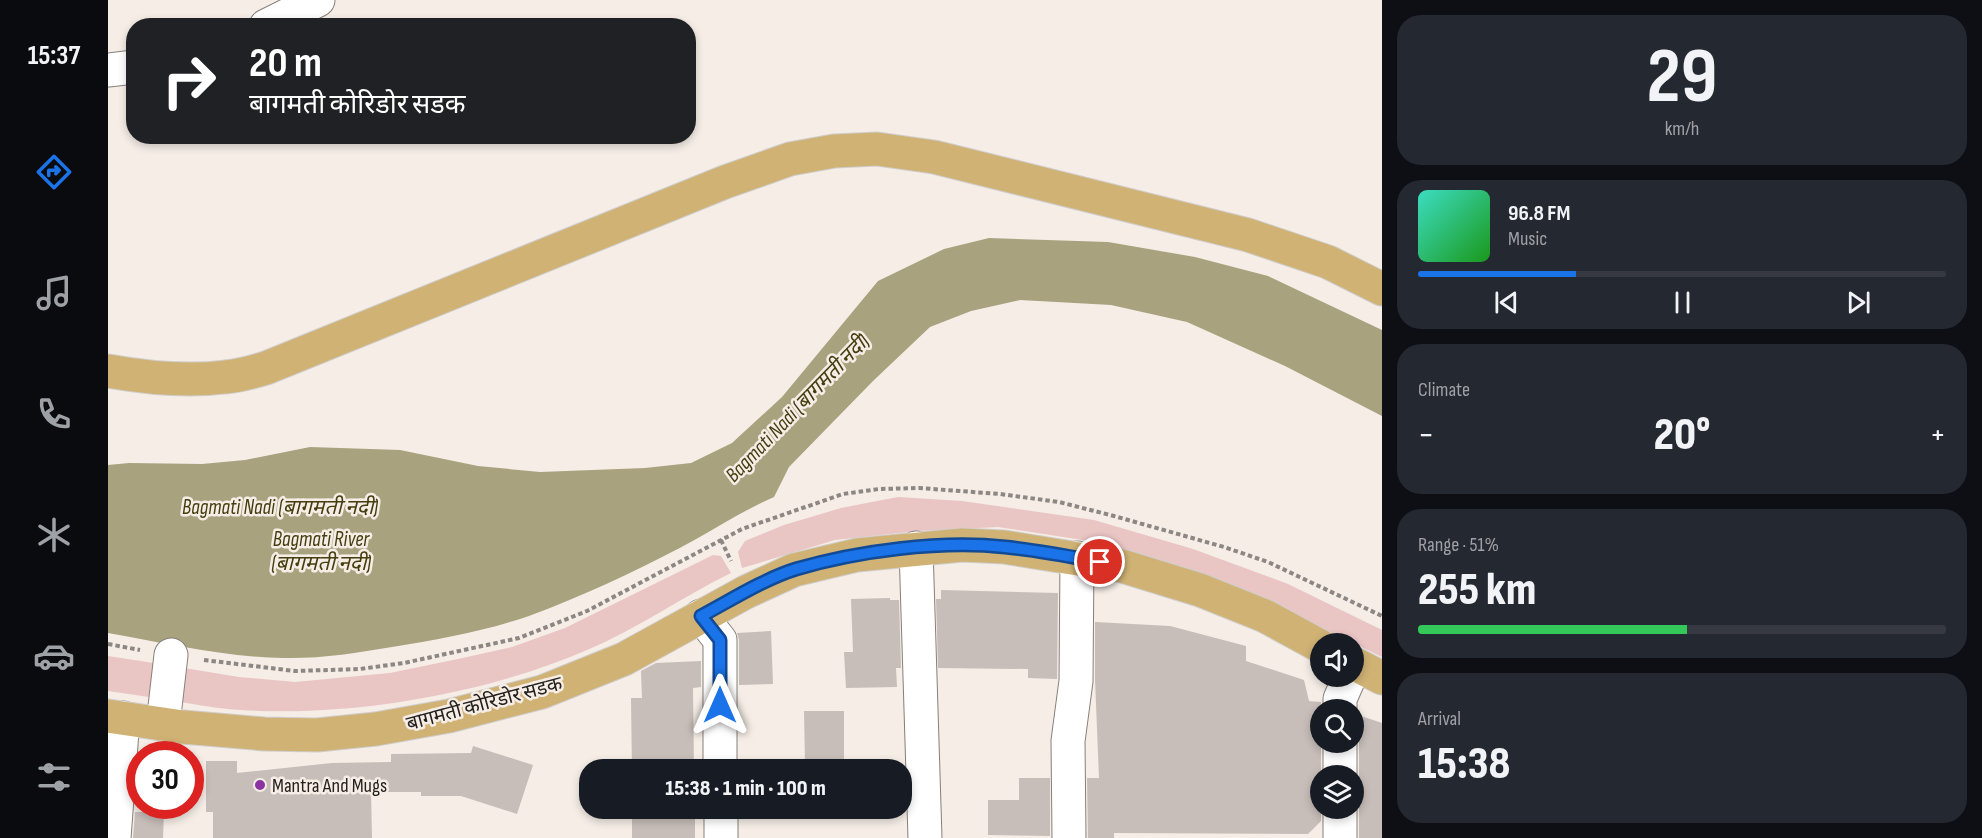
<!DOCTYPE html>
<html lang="en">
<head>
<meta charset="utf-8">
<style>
	:root { --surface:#171b24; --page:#242831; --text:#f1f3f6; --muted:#9ea1a6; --line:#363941; --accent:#1a73e8 }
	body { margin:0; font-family:"Sofia Sans Condensed","Noto Sans Devanagari",sans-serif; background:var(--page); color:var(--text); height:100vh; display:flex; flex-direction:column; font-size:22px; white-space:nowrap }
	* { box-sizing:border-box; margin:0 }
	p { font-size:20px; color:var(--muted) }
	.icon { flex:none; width:33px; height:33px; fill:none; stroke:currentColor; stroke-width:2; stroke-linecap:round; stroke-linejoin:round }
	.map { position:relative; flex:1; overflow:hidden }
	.details { display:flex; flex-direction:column; gap:15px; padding:15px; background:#0d0f14; width:600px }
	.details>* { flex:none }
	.top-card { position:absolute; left:18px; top:18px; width:570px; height:126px; border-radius:24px; box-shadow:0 3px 9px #0003; background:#202124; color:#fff; overflow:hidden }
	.tools { position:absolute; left:1202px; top:633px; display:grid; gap:12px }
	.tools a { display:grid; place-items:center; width:54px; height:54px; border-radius:50%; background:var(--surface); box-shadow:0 3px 9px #0003; font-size:30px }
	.speed { position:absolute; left:18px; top:741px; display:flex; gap:12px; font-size:30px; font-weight:700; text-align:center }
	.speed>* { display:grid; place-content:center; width:78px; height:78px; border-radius:50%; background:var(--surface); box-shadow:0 3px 9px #0003; line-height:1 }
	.speed .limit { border:9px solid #d22; background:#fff; color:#111 }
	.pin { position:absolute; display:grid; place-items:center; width:51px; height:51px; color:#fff; margin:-26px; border:3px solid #fff; border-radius:50%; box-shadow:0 2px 6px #0007 }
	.me { position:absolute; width:66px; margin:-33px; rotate:0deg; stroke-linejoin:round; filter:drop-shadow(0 0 4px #0008) }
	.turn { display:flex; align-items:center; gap:21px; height:126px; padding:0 24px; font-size:27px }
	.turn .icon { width:78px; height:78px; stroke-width:2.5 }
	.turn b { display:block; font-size:42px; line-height:51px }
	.big { font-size:45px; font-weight:800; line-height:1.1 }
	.details .tile { flex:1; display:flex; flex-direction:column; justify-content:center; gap:9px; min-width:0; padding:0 21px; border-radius:24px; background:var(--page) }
	.details .dial { align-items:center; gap:0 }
	.dial b { font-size:78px; line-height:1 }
	.song { display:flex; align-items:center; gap:18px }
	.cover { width:72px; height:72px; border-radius:9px; background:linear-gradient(135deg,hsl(170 70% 55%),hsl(120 70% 35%)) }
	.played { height:6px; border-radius:3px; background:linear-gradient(90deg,var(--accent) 30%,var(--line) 30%) }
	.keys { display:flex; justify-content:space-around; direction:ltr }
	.heat { display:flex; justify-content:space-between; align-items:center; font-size:33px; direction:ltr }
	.charge { height:9px; border-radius:4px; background:linear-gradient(90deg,#34c759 51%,var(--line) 0) }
	.trip { position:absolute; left:471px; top:759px; width:333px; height:60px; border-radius:24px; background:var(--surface); box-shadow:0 3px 9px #0003; font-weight:800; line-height:60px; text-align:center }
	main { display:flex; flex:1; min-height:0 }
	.tabs { display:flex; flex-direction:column; width:108px; justify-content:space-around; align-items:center; background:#090b0e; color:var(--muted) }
	.tabs .icon { width:42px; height:42px }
	.tabs .current { color:var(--accent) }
	.tabs b { font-size:27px; color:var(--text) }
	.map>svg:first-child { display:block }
	.green { fill:#e9c5c4 }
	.water { fill:#a8a27e }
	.building { fill:#c7bdb9 }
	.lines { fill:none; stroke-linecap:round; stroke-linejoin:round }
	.minor-casing { stroke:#877f79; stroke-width:35 }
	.major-casing { stroke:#cfcece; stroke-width:35 }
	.path { stroke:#8d8783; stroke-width:4; stroke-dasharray:4.5 3; stroke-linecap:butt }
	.minor { stroke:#fff; stroke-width:33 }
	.major { stroke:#d0b274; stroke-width:33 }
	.route-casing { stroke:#114b97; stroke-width:15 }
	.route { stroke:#1a73e8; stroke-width:10 }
	.poi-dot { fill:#8b339f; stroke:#f5ede6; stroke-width:2 }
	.labels { text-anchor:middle; stroke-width:5; stroke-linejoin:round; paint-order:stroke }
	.street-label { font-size:20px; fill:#23201e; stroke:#f5ede6 }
	.poi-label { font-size:20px; fill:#23201e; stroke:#f5ede6; text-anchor:start }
	.water-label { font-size:21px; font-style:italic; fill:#453d0e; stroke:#f5ede6 }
</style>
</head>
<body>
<main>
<nav class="tabs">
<b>15:37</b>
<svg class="icon current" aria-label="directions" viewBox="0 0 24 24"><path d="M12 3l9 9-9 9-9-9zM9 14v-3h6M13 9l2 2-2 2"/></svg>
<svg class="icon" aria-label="music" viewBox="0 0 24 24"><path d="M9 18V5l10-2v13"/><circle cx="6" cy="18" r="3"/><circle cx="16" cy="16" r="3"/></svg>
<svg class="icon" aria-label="phone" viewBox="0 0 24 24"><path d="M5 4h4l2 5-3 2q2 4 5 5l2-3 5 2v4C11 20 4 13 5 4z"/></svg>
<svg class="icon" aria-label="climate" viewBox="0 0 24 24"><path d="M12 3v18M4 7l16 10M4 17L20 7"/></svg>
<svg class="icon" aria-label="car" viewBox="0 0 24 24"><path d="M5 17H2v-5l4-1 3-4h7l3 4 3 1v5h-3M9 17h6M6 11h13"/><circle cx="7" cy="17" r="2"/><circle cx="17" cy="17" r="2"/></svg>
<svg class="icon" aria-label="filters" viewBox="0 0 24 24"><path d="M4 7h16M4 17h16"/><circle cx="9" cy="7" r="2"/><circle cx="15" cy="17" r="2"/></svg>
</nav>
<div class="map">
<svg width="1274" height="838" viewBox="0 0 1274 838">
	<rect width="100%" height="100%" fill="#f5ede6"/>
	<path class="green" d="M790,497L854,501L986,520L1085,549L1180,584L1274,630V657L1172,608L1081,570L981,541L890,527L810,531L727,540L634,568L630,552L637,541L676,525L733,508Z
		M605,555L613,556L623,573C574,597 529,629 479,650C378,694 242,717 133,710C110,709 87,704 65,701L70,667L131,677L187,682L282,673L350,659L404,647L457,628Z
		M0,656L52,664L48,698L0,691Z"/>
	<path class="water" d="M881,238L1000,242L1087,257L1160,276L1274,330V416L1177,366L1079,322L1003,305L912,300L863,311L822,327L765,381L681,467L666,497C639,509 616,523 590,538C543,564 492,588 442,608C390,629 339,638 284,647C248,653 211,659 175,658C117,657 57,643 0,633V465L21,463L94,464L137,460L202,447L292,450L370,466L432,472L537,468L583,463L624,443L674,397L770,281L836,249Z"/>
	<path class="building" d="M833,590L950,593L949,679L920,678V669L830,668L828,599H833Z
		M782,598V600H791L793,668H788L789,687L738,688L736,652H745L743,599Z
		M987,622L1062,626L1138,646V661L1196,680L1201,701L1213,702V821L1200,834L1006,833V838H980L979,778H991L987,679Z
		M663,631L665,684L631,685V640L629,633Z
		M593,661V687L585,688L586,770H524L523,698H534L533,671L548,663Z
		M696,711H736V764H741V770H652V763H697Z
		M1250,715L1274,723V838H1251V807L1245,795V789L1248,785L1251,776V742L1248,733L1245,729V723Z
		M365,746L425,765L409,814L353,796H313V792H263L264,838H105V812H98V761H129V773L224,763L283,762V754L363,753Z
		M911,778H942V836L880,835V800H911Z
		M587,808V838H524V808Z
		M657,808H743V814L667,819Z
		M27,812H56L55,838H25Z"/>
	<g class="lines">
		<defs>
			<path id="minor" d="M158,26L210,0
				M0,70L26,67
				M808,548L817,838
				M593,616L612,640V770
				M1232,710V699L1242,676
				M55,724L63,655
				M1232,742V776
				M613,808V838
				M1232,808V838
				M6,838L15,718
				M961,838L960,741L968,681L969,558"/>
			<path id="major" d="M0,371C39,378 77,382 117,377C131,376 145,372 158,368L617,182L682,159L726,151L769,149L826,157L1140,235L1220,262L1274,289
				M1245,663L1274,678
				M0,716L75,727L156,734L209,735L268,729L341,716L434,692L516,659L638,592L686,570L749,555L854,545L896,547L1014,566L1092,590L1157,616L1212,646"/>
		</defs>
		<use href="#minor" class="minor-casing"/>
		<use href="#major" class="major-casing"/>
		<path class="path" d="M613,540L623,561
			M0,644L32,650
			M96,660L187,671L252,669L296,663L411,638L479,611L634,529L735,494L771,489L811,488L892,494L951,502L1006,516L1116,547L1160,562L1274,616"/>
		<use href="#minor" class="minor"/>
		<use href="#major" class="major"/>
	</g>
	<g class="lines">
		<defs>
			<path id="route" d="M612,705V640L593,616C623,600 656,579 688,569C750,551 832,540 897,547C929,550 960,556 992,562"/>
		</defs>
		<use href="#route" class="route-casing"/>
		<use href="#route" class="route"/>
	</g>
	<circle class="poi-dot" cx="152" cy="785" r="6"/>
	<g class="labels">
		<g class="street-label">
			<text transform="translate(376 703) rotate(-15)" y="7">बागमती कोरिडोर सडक</text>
		</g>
		<g class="poi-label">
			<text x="164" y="792">Mantra And Mugs</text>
		</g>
		<g class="water-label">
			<text transform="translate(689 408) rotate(-46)" y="7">Bagmati Nadi (बागमती नदी)</text>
			<text x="172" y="514">Bagmati Nadi (बागमती नदी)</text>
			<text x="213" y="546">Bagmati River<tspan x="213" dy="24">(बागमती नदी)</tspan></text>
		</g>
	</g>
</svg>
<div class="tools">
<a><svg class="icon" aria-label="sound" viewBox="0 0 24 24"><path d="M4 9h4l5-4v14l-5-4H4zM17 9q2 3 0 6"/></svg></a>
<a><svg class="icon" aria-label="search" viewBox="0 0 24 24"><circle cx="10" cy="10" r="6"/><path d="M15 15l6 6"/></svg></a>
<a><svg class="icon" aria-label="layers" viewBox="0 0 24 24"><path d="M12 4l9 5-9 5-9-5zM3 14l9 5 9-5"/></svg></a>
</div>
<div class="speed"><div class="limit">30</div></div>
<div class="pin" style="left:992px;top:562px;background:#d93025"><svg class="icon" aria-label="arrive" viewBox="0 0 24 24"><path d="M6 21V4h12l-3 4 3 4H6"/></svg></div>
<svg class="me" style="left:612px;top:705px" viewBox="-20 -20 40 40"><path d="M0-17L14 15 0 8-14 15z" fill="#1a73e8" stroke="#fff" stroke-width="4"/></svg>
<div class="trip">15:38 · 1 min · 100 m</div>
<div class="top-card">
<div class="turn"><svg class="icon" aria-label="right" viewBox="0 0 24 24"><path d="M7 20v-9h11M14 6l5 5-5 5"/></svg><div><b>20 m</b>बागमती कोरिडोर सडक</div></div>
</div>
</div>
<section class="details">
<div class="tile dial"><b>29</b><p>km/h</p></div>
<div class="tile">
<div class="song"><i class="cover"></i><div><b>96.8 FM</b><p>Music</p></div></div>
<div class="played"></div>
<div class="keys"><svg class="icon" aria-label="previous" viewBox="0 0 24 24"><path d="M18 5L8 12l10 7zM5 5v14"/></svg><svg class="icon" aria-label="pause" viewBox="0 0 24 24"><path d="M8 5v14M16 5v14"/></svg><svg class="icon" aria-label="next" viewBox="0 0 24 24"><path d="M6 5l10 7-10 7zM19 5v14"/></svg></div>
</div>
<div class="tile"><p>Climate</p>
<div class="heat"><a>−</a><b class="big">20°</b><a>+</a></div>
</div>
<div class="tile"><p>Range · 51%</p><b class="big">255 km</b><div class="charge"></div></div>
<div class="tile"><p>Arrival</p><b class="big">15:38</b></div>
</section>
</main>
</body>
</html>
